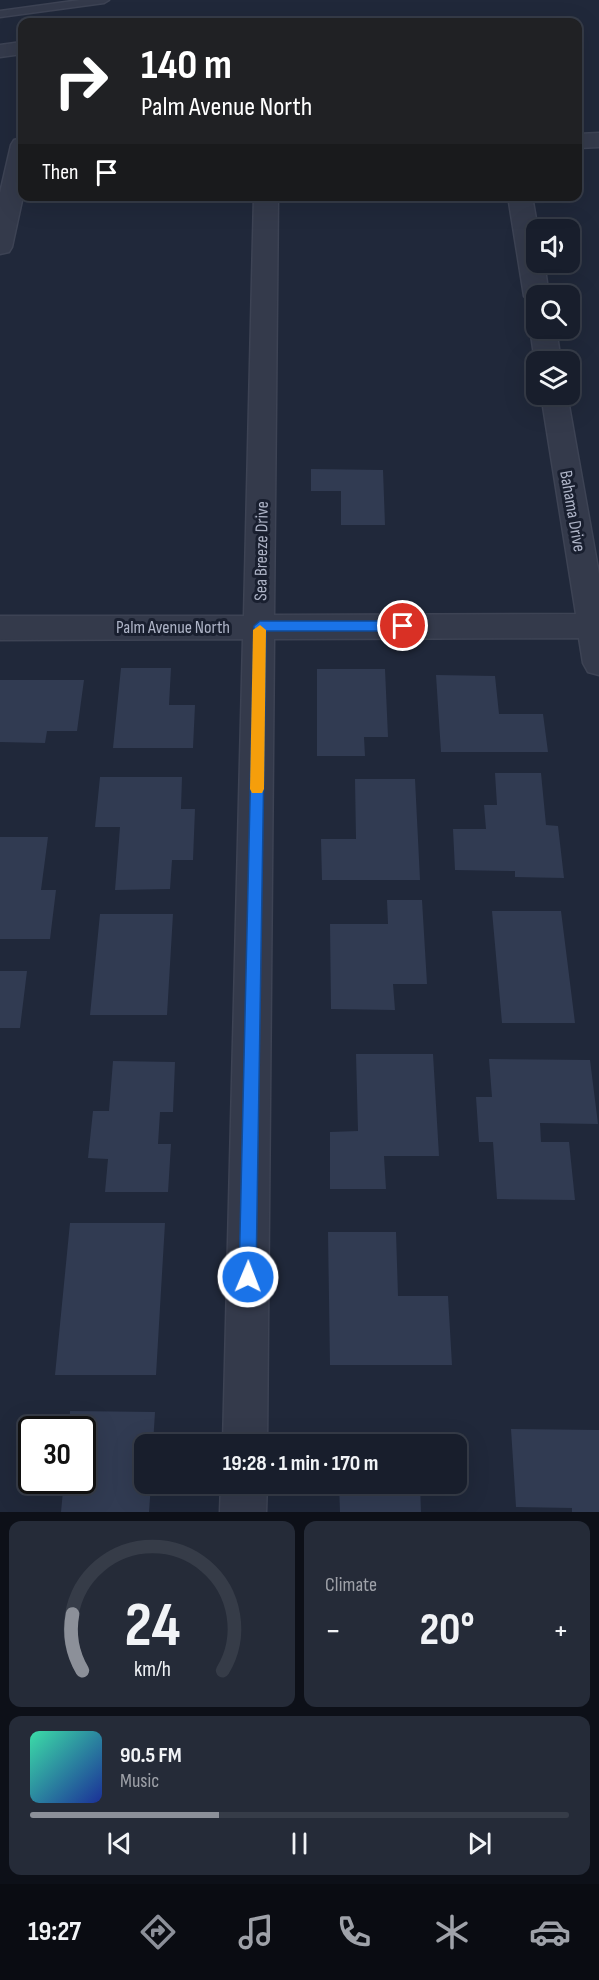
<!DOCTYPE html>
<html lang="en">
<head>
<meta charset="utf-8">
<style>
	:root { --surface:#181e2c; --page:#252b38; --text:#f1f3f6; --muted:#9fa2a9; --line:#363c48; --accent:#8c9099 }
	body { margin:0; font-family:"Sofia Sans Condensed",sans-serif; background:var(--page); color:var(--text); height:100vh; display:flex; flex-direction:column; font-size:22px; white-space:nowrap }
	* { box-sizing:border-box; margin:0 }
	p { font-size:20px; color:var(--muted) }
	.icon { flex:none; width:33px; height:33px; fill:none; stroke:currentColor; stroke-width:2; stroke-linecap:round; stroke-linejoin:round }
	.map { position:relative; height:1512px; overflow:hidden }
	.panel { display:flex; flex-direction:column; gap:9px; padding:9px; background:#0d1018; flex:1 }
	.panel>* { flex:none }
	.banner { position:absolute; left:18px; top:18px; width:564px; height:183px; border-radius:12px; box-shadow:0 6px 24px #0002,0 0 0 2px var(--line); background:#202124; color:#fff; overflow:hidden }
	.controls { position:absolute; left:526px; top:219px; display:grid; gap:12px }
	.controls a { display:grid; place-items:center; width:54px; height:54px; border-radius:12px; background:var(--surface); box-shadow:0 6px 24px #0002,0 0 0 2px var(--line); font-size:30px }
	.speed { position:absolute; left:18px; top:1416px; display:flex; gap:12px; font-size:30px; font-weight:700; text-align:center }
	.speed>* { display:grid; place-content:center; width:78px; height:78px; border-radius:50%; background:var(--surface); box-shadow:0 6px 24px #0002,0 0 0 2px var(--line); line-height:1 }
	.speed .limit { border:3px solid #111; border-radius:9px; background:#fff; color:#111 }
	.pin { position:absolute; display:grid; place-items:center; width:51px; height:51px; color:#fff; margin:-26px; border:3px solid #fff; border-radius:50%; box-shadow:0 2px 6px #0007 }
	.me { position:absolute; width:66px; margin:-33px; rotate:1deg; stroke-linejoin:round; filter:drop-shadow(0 0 4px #0008) }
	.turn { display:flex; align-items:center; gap:21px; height:126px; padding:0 24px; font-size:27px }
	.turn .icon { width:78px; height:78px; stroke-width:2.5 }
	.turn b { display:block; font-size:42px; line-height:51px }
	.then { display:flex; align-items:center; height:57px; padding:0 24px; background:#0003; gap:12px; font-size:22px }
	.big { font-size:45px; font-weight:700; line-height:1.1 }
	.panel .tile { flex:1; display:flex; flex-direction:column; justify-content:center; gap:9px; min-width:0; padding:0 21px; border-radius:12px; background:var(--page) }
	.panel .dial { align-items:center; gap:0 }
	.dial svg { height:156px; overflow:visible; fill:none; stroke:var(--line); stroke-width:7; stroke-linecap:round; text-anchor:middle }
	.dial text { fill:var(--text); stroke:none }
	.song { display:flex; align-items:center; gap:18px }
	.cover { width:72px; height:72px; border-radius:9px; background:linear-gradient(135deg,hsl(160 70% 55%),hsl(230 70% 35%)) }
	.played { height:6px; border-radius:3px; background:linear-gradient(90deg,var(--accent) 35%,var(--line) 35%) }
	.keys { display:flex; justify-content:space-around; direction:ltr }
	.heat { display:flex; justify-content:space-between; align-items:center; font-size:33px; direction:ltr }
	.panel .tiles { flex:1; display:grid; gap:9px; grid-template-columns:1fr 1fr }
	.tile:last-child { grid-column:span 2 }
	.trip { position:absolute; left:134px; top:1434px; width:333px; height:60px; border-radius:12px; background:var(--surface); box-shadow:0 6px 24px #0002,0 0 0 2px var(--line); font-weight:700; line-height:60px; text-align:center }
	.menu { display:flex; height:96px; justify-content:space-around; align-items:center; background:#0a0c12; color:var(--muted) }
	.menu .icon { width:42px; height:42px }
	.menu .selected { color:var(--accent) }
	.menu b { font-size:27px; color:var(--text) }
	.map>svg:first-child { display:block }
	.building { fill:#313b52 }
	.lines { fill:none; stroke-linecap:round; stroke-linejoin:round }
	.lane-casing { stroke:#3d4354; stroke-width:3 }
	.street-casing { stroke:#3d4354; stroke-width:3 }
	.lane { fill:#343a4b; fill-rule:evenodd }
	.street { fill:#343a4b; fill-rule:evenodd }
	.route { fill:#1a73e8; stroke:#114b97; stroke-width:1.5 }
	.slow { fill:#f59e0b }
	.labels { text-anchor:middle; stroke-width:6; stroke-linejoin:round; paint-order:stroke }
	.street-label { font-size:18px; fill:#aeb4c7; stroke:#191f2f }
</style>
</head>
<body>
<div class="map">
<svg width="599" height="1512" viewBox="0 0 599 1512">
	<rect width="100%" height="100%" fill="#20283a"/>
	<path class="building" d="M311,469L383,470L385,525H341V491H311Z
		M121,668H171L169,705H195L193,748H113Z
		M317,669H385L388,737H364L365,756H317Z
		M436,675L495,676L499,714H543L548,752H441Z
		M0,680H84L77,731H47L45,743L0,742Z
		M495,773H541L546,825L558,826L564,878L515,877V871L455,870L453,829H486L484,805H497Z
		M100,777H182L181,809H195L193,860H172L170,889L115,890L120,827H95Z
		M355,779H415L420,880H322L321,839H356Z
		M0,837H48L41,890H56L50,939H0Z
		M387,900H422L427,984H393L395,1010L331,1009L330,924H388Z
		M492,911H561L575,1023H502Z
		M100,914H173L167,1015H90Z
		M0,971H27L20,1028H0Z
		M356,1054H433L439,1156H384L386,1189H330V1132L358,1131Z
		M489,1059L590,1060L598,1124L540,1123L541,1142H569L575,1200L497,1199L493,1142H479L476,1097H492Z
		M113,1061L175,1062L173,1112H160L158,1144H171L168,1192H105L108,1159L88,1158L93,1111H109Z
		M70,1223H165L156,1375H55Z
		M328,1232H396L398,1296H448L452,1365H330Z
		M70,1411L155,1412L153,1444H144V1484H151L149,1512H61L64,1480H82V1430H69Z
		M511,1429L599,1430V1512H572V1508L516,1507Z
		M339,1484H420L421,1512H340Z"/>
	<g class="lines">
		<defs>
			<path id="lane" d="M80,0H109L104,3L0,17V11Z"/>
			<path id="street" d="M22,42V54L0,57V45Z
				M599,133V147L578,148V134Z
				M22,138L23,196L12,247L9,252L0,254V193L11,145L14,140Z
				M254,196H278L274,615L576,614L541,394H567L599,574V675L588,672L583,663L579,638L274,639L267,1444H223L243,639L0,640V616H244Z
				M508,196H532L538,230L537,262H544L549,296H537V304L528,301L524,296Z
				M537,321V328H556L561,362H537V365L535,362L530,328Z
				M221,1484H267L266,1512H220Z"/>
		</defs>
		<use href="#lane" class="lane-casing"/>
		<use href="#street" class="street-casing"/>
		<use href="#lane" class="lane"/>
		<use href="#street" class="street"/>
	</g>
	<path class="route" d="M260,621H403L409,626L403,631H266L256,1277L254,1284L248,1286L242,1284L239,1277L254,626Z"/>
	<path class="slow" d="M260,625L266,630L264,789L262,793H252L250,789L253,630Z"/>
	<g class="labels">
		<g class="street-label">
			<text transform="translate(573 511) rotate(80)" y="6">Bahama Drive</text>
			<text transform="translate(261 551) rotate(-89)" y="6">Sea Breeze Drive</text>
			<text x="173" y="633">Palm Avenue North</text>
		</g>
	</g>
</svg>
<div class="controls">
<a><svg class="icon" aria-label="sound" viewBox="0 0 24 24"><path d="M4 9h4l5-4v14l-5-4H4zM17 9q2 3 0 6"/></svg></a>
<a><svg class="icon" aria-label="search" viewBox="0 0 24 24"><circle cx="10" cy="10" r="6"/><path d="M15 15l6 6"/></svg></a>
<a><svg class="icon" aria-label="layers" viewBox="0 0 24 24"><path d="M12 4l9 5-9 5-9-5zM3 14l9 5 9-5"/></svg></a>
</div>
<div class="speed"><div class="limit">30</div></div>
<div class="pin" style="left:403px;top:626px;background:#d93025"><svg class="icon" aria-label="arrive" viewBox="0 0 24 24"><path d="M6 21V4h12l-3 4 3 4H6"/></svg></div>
<svg class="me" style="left:248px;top:1277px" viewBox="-20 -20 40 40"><circle r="17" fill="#1a73e8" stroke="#fff" stroke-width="3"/><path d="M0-11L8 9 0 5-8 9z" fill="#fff"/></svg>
<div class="trip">19:28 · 1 min · 170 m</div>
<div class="banner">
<div class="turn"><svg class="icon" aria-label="right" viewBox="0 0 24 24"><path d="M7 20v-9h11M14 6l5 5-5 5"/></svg><div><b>140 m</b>Palm Avenue North</div></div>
<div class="then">Then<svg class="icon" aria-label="arrive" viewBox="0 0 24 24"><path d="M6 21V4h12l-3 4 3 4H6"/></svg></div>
</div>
</div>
<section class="panel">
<div class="tiles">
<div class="tile dial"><svg viewBox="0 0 100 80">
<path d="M14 69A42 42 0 1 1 86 69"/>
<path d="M14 69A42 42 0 0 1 9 40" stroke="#8c9099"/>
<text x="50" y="56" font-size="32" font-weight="700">24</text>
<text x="50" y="72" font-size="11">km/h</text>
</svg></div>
<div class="tile"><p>Climate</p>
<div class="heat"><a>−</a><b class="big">20°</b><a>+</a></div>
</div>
<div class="tile">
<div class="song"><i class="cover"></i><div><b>90.5 FM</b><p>Music</p></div></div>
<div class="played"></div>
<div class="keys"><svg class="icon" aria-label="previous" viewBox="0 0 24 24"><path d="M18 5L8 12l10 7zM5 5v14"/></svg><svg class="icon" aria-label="pause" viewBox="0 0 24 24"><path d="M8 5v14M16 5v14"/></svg><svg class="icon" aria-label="next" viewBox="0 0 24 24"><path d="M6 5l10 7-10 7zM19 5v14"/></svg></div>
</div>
</div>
</section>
<nav class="menu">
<b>19:27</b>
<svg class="icon selected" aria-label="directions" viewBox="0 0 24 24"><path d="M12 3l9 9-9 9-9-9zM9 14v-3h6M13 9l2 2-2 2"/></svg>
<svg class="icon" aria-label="music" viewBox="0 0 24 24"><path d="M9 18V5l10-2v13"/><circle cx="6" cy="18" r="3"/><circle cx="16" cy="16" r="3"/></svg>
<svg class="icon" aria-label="phone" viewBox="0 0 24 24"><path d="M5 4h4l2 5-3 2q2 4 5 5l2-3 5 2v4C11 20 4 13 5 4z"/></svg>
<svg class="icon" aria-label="climate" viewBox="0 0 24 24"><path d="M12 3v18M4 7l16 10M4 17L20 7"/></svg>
<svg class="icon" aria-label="car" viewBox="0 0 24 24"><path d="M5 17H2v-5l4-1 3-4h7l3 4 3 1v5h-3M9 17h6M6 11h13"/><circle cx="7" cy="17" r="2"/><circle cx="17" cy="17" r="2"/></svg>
</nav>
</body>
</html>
